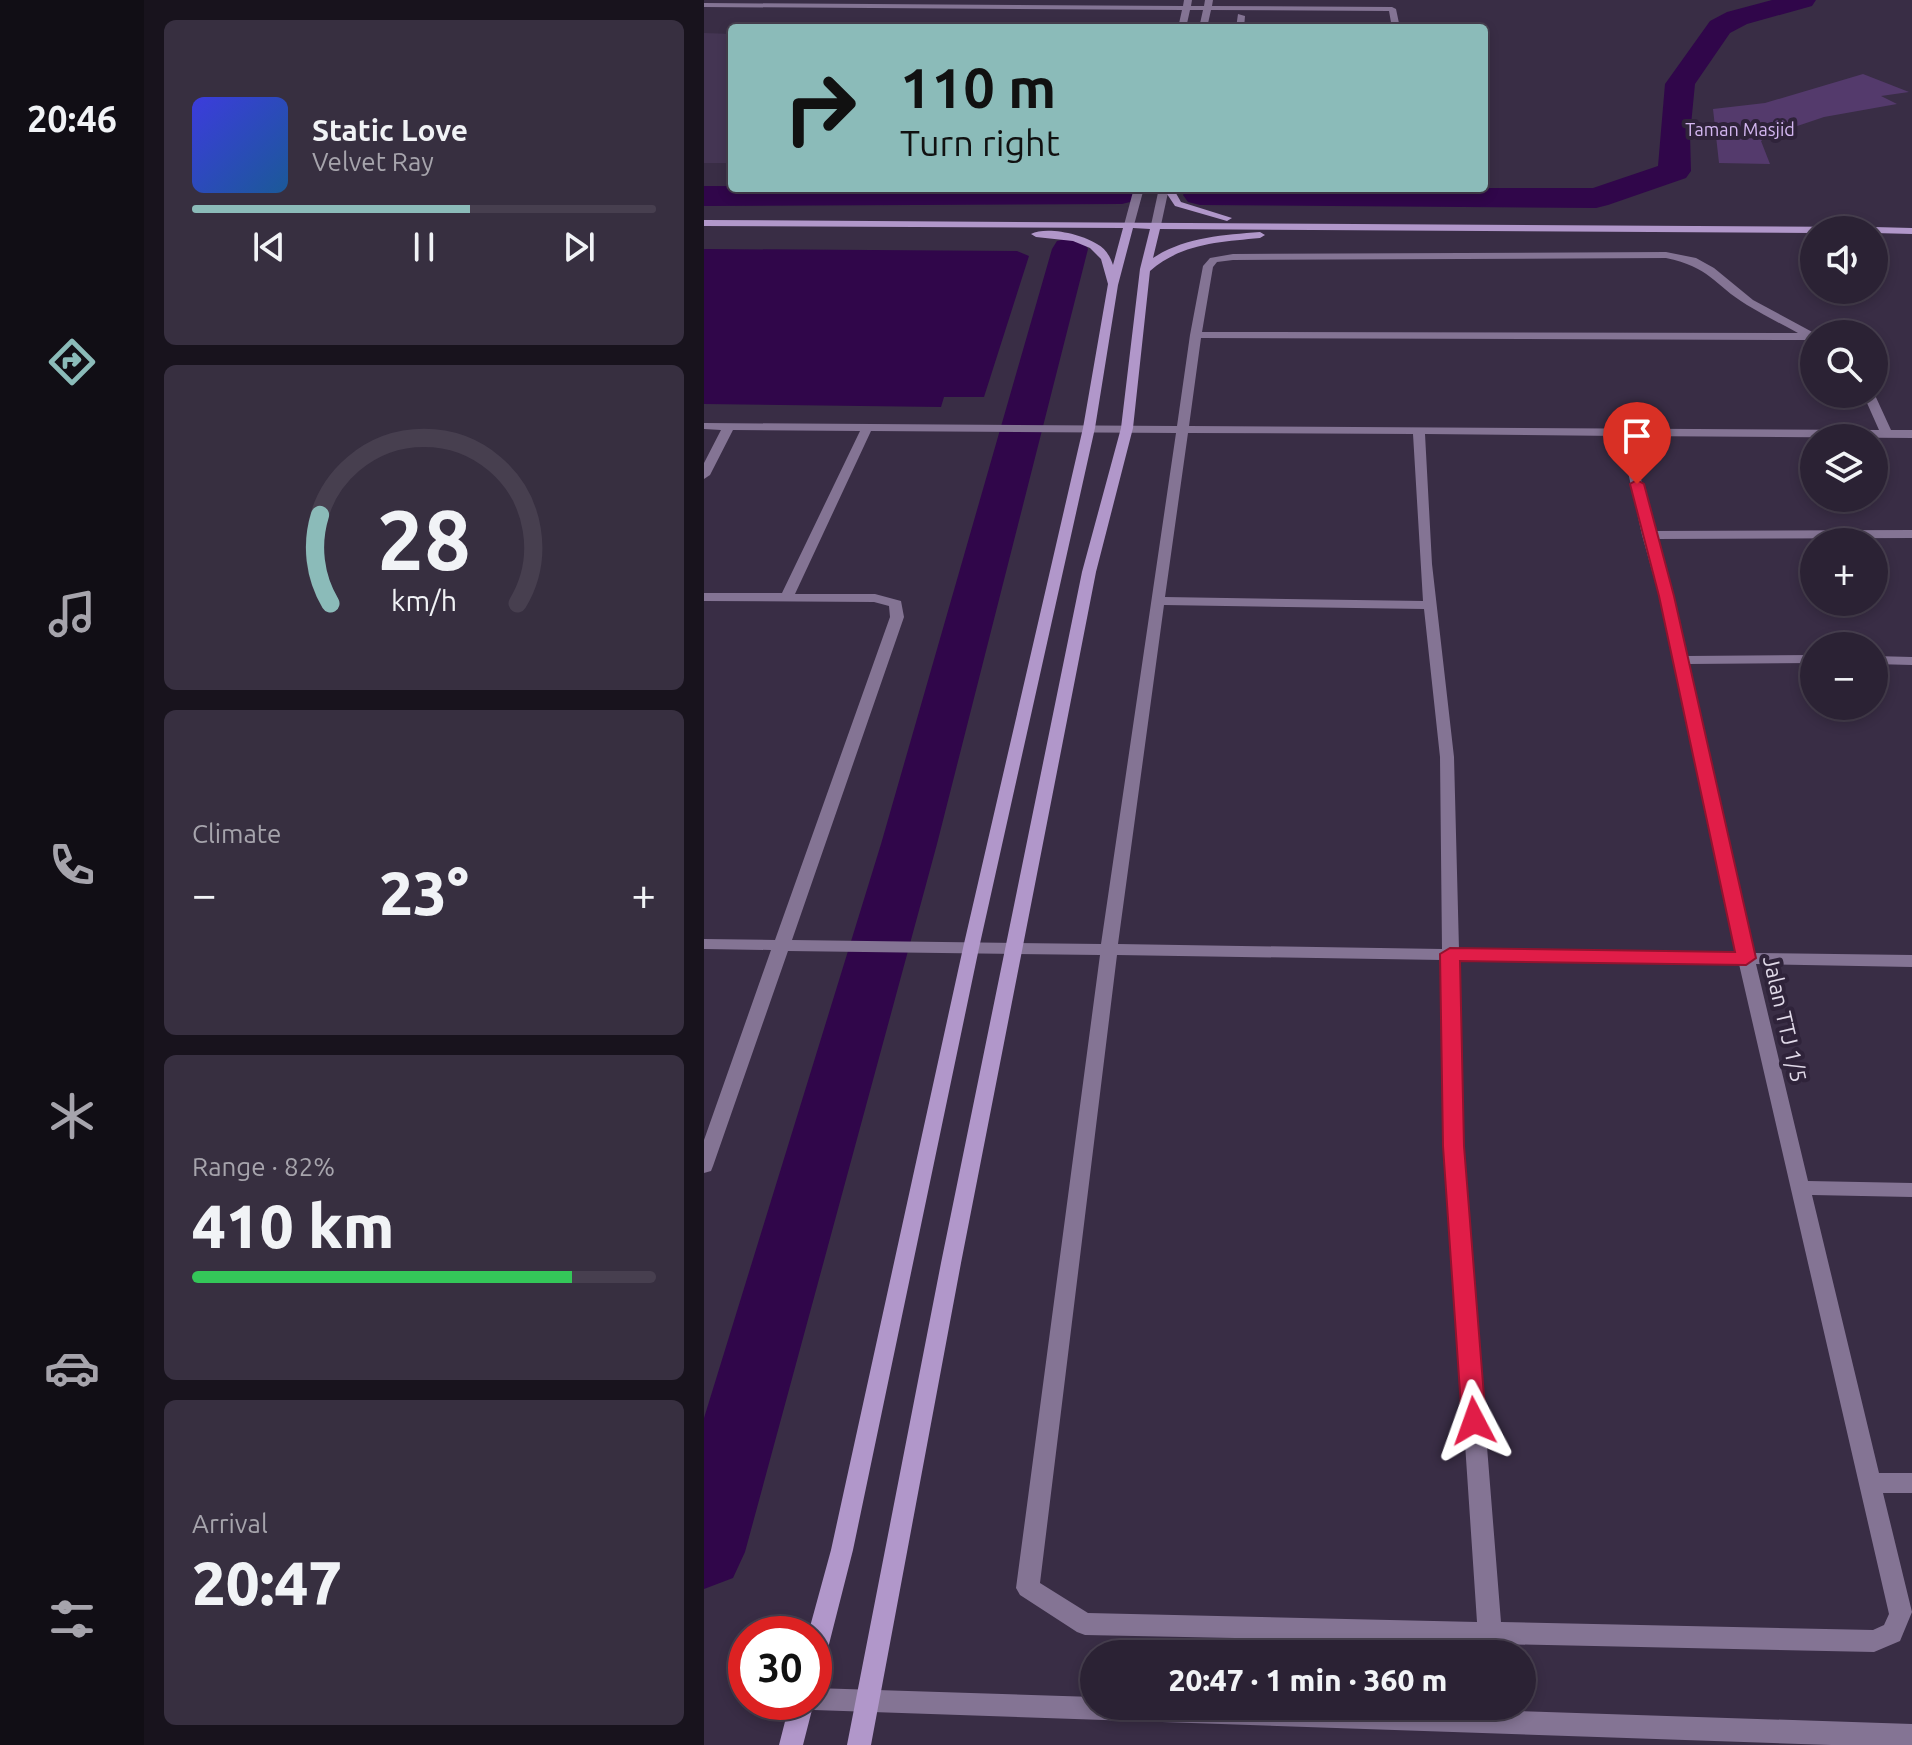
<!DOCTYPE html>
<html lang="en">
<head>
<meta charset="utf-8">
<style>
	:root { --surface:#2b2234; --page:#372f40; --text:#f1f3f6; --muted:#a6a4ac; --line:#473f4f; --accent:#8bbbb9 }
	body { margin:0; font-family:Ubuntu,sans-serif; background:var(--page); color:var(--text); height:100vh; display:flex; flex-direction:column; font-size:30px; white-space:nowrap }
	* { box-sizing:border-box; margin:0 }
	p { font-size:26px; color:var(--muted) }
	.icon { flex:none; width:44px; height:44px; fill:none; stroke:currentColor; stroke-width:2; stroke-linecap:round; stroke-linejoin:round }
	.map { position:relative; flex:1; overflow:hidden }
	.drawer { display:flex; flex-direction:column; gap:20px; padding:20px; background:#18131d; width:560px }
	.drawer>* { flex:none }
	.hud { position:absolute; left:24px; top:24px; width:760px; height:168px; border-radius:8px; box-shadow:0 4px 12px #0003,0 0 0 2px var(--line); background:#8bbbb9; color:#111; overflow:hidden }
	.buttons { position:absolute; left:1096px; top:216px; display:grid; gap:16px }
	.buttons a { display:grid; place-items:center; width:88px; height:88px; border-radius:50%; background:var(--surface); box-shadow:0 4px 12px #0003,0 0 0 2px var(--line); font-size:40px }
	.speed { position:absolute; left:24px; top:1616px; display:flex; gap:16px; font-size:40px; font-weight:700; text-align:center }
	.speed>* { display:grid; place-content:center; width:104px; height:104px; border-radius:50%; background:var(--surface); box-shadow:0 4px 12px #0003,0 0 0 2px var(--line); line-height:1 }
	.speed .limit { border:12px solid #d22; background:#fff; color:#111 }
	.pin { position:absolute; display:grid; place-items:center; width:68px; height:68px; color:#fff; margin:-82px -34px; border-radius:50% 50% 50% 0; rotate:-45deg; box-shadow:0 0 8px #0007 }
	.pin .icon { rotate:45deg }
	.me { position:absolute; width:88px; margin:-44px; rotate:356deg; stroke-linejoin:round; filter:drop-shadow(0 0 6px #0008) }
	.turn { display:flex; align-items:center; gap:28px; height:168px; padding:0 40px; font-size:36px }
	.turn .icon { width:104px; height:104px; stroke-width:2.5 }
	.turn b { display:block; font-size:56px; line-height:68px }
	.big { font-size:60px; font-weight:800; line-height:1.1 }
	.drawer .tile { flex:1; display:flex; flex-direction:column; justify-content:center; gap:12px; min-width:0; padding:0 28px; border-radius:12px; background:var(--page) }
	.drawer .dial { align-items:center; gap:0 }
	.dial svg { height:208px; overflow:visible; fill:none; stroke:var(--line); stroke-width:7; stroke-linecap:round; text-anchor:middle }
	.dial text { fill:var(--text); stroke:none }
	.song { display:flex; align-items:center; gap:24px }
	.cover { width:96px; height:96px; border-radius:12px; background:linear-gradient(135deg,hsl(240 70% 55%),hsl(210 70% 35%)) }
	.played { height:8px; border-radius:4px; background:linear-gradient(90deg,var(--accent) 60%,var(--line) 60%) }
	.keys { display:flex; justify-content:space-around; direction:ltr }
	.heat { display:flex; justify-content:space-between; align-items:center; font-size:44px; direction:ltr }
	.charge { height:12px; border-radius:6px; background:linear-gradient(90deg,#34c759 82%,var(--line) 0) }
	.trip { position:absolute; left:376px; top:1640px; width:456px; height:80px; border-radius:40px; background:var(--surface); box-shadow:0 4px 12px #0003,0 0 0 2px var(--line); font-weight:800; line-height:80px; text-align:center }
	main { display:flex; flex:1; min-height:0 }
	.dock { display:flex; flex-direction:column; width:144px; justify-content:space-around; align-items:center; background:#110e15; color:var(--muted) }
	.dock .icon { width:56px; height:56px }
	.dock .on { color:var(--accent) }
	.dock b { font-size:36px; color:var(--text) }
	.map>svg:first-child { display:block }
	.built { fill:#443553 }
	.green { fill:#543a6c }
	.water { fill:#30064a }
	.lines { fill:none; stroke-linecap:round; stroke-linejoin:round }
	.river { fill:#30064a; fill-rule:evenodd }
	.street { fill:#847494; fill-rule:evenodd }
	.secondary { fill:#b197ca; fill-rule:evenodd }
	.route { fill:#e11d48; stroke:#92132f; stroke-width:2 }
	.labels { text-anchor:middle; stroke-width:8; stroke-linejoin:round; paint-order:stroke }
	.far-park-label { font-size:18px; fill:#d4b7f1; stroke:#2f233a }
	.street-label { font-size:22px; fill:#e1dae9; stroke:#2f233a }
</style>
</head>
<body>
<main>
<nav class="dock">
<b>20:46</b>
<svg class="icon on" aria-label="directions" viewBox="0 0 24 24"><path d="M12 3l9 9-9 9-9-9zM9 14v-3h6M13 9l2 2-2 2"/></svg>
<svg class="icon" aria-label="music" viewBox="0 0 24 24"><path d="M9 18V5l10-2v13"/><circle cx="6" cy="18" r="3"/><circle cx="16" cy="16" r="3"/></svg>
<svg class="icon" aria-label="phone" viewBox="0 0 24 24"><path d="M5 4h4l2 5-3 2q2 4 5 5l2-3 5 2v4C11 20 4 13 5 4z"/></svg>
<svg class="icon" aria-label="climate" viewBox="0 0 24 24"><path d="M12 3v18M4 7l16 10M4 17L20 7"/></svg>
<svg class="icon" aria-label="car" viewBox="0 0 24 24"><path d="M5 17H2v-5l4-1 3-4h7l3 4 3 1v5h-3M9 17h6M6 11h13"/><circle cx="7" cy="17" r="2"/><circle cx="17" cy="17" r="2"/></svg>
<svg class="icon" aria-label="filters" viewBox="0 0 24 24"><path d="M4 7h16M4 17h16"/><circle cx="9" cy="7" r="2"/><circle cx="15" cy="17" r="2"/></svg>
</nav>
<section class="drawer">
<div class="tile">
<div class="song"><i class="cover"></i><div><b>Static Love</b><p>Velvet Ray</p></div></div>
<div class="played"></div>
<div class="keys"><svg class="icon" aria-label="previous" viewBox="0 0 24 24"><path d="M18 5L8 12l10 7zM5 5v14"/></svg><svg class="icon" aria-label="pause" viewBox="0 0 24 24"><path d="M8 5v14M16 5v14"/></svg><svg class="icon" aria-label="next" viewBox="0 0 24 24"><path d="M6 5l10 7-10 7zM19 5v14"/></svg></div>
</div>
<div class="tile dial"><svg viewBox="0 0 100 80">
<path d="M14 69A42 42 0 1 1 86 69"/>
<path d="M14 69A42 42 0 0 1 10 35" stroke="#8bbbb9"/>
<text x="50" y="56" font-size="32" font-weight="700">28</text>
<text x="50" y="72" font-size="11">km/h</text>
</svg></div>
<div class="tile"><p>Climate</p>
<div class="heat"><a>−</a><b class="big">23°</b><a>+</a></div>
</div>
<div class="tile"><p>Range · 82%</p><b class="big">410 km</b><div class="charge"></div></div>
<div class="tile"><p>Arrival</p><b class="big">20:47</b></div>
</section>
<div class="map">
<svg width="1208" height="1745" viewBox="0 0 1208 1745">
	<rect width="100%" height="100%" fill="#392d45"/>
	<path class="built" d="M0,33L28,34V163H0Z"/>
	<path class="green" d="M1159,74L1205,92L1177,96L1193,104L1120,117L1064,136L1057,141L1066,164L1015,163L1009,109L1061,103Z"/>
	<path class="water" d="M0,249L313,251L325,256L280,397H240L237,407L0,404Z"/>
	<g class="lines">
		<path class="river" d="M1068,0H1112L1108,6L1043,24L1026,33L991,84L986,135L987,171L982,178L904,205L892,208L496,205L484,202L479,195L484,188H889L954,166L961,84L1006,21L1023,12Z
			M0,186L431,188L435,194L430,201L418,204L0,206Z
			M366,238L379,241L384,249L233,844L41,1552L29,1578L0,1589V1418L177,844L348,249L353,241Z"/>
		<path class="street" d="M480,0H488L487,6H500L501,0H509L508,6L688,7L692,9L696,28H688L685,11L507,10L503,28H495L499,10H486L482,28H474L478,10L0,7V3L479,6Z
			M534,14L541,16L540,28H532Z
			M430,188H440L430,225L425,228L420,225Z
			M455,188H465L457,225L452,228L447,225Z
			M962,252L992,258L1010,268L1049,300L1112,334H1110V340L497,338L485,426L1175,430L1159,394L1170,393L1187,430H1208V438L927,436L949,531L1208,530V538L951,539L969,596L982,656L1110,655V663L984,664L1049,953L1208,955V967L1052,964L1104,1181L1208,1183V1197L1108,1195L1175,1473H1208V1493H1179L1208,1612L1196,1641L1170,1652L792,1644L786,1646L761,1643L762,1654H738V1642L381,1635L373,1632L316,1595L312,1588L396,955L84,951L9,1166L7,1171L0,1173V1140L67,950L0,949V939L71,940L186,617L185,606L170,602L0,601V593H78L156,431L29,430L6,475L0,479V463L17,430L0,429V423L473,426L486,335L499,266L506,258L529,254ZM962,258C1006,267 1009,284 1043,305C1060,315 1077,324 1094,333L498,332L509,267L513,262L529,260ZM167,431L472,433L397,944L88,940L200,617L197,601L171,594H91ZM484,433L709,434L719,601L461,597ZM721,434L916,436L938,535L955,596L1032,953L755,949L750,757L728,564ZM460,605L720,609L736,757L738,949L414,944ZM413,955L738,960L741,1146L773,1622L384,1613L336,1583ZM755,960L1035,964L1185,1614L1180,1625L1169,1630L797,1622L759,1146Z
			M1170,656L1208,657V665L1170,664Z
			M110,1688L390,1697V1706H662L1208,1724V1745H1127L110,1710L101,1707L99,1702H110Z"/>
		<path class="secondary" d="M459,188H469L477,202L528,218L523,221L471,206Z
			M0,220L1158,227L1163,230H1110V233L456,229L449,258C481,237 519,235 556,232L561,235L556,238C516,242 478,243 446,271L429,428L392,572L257,1263L167,1745H143L237,1263L378,572L417,428L436,269L446,229L429,228L414,285L391,428L275,948L149,1550L122,1656L118,1664L110,1667V1634H104L127,1550L259,948L379,428L404,284L397,259L386,248L369,241L332,237L327,234C342,226 378,234 393,244C401,248 406,256 409,265L419,228L0,226Z
			M1170,227L1208,228V234L1170,233V230H1165Z
			M86,1702H110L99,1745H75Z"/>
	</g>
	<path class="route" d="M933,480L940,484L970,596L1052,958L1042,965L756,961L760,1146L782,1421L779,1428L770,1431L762,1428L758,1421L739,1146L736,954L746,948L1031,952L955,596L926,484Z"/>
	<g class="labels">
		<g class="far-park-label">
			<text x="1036" y="136">Taman Masjid</text>
		</g>
		<g class="street-label">
			<text transform="translate(1081 1019) rotate(77)" y="8">Jalan TTJ 1/5</text>
		</g>
	</g>
</svg>
<div class="buttons">
<a><svg class="icon" aria-label="sound" viewBox="0 0 24 24"><path d="M4 9h4l5-4v14l-5-4H4zM17 9q2 3 0 6"/></svg></a>
<a><svg class="icon" aria-label="search" viewBox="0 0 24 24"><circle cx="10" cy="10" r="6"/><path d="M15 15l6 6"/></svg></a>
<a><svg class="icon" aria-label="layers" viewBox="0 0 24 24"><path d="M12 4l9 5-9 5-9-5zM3 14l9 5 9-5"/></svg></a>
<a>+</a>
<a>−</a>
</div>
<div class="speed"><div class="limit">30</div></div>
<div class="pin" style="left:933px;top:484px;background:#d93025"><svg class="icon" aria-label="arrive" viewBox="0 0 24 24"><path d="M6 21V4h12l-3 4 3 4H6"/></svg></div>
<svg class="me" style="left:770px;top:1421px" viewBox="-20 -20 40 40"><path d="M0-17L14 15 0 8-14 15z" fill="#e11d48" stroke="#fff" stroke-width="4"/></svg>
<div class="trip">20:47 · 1 min · 360 m</div>
<div class="hud">
<div class="turn"><svg class="icon" aria-label="right" viewBox="0 0 24 24"><path d="M7 20v-9h11M14 6l5 5-5 5"/></svg><div><b>110 m</b>Turn right</div></div>
</div>
</div>
</main>
</body>
</html>
